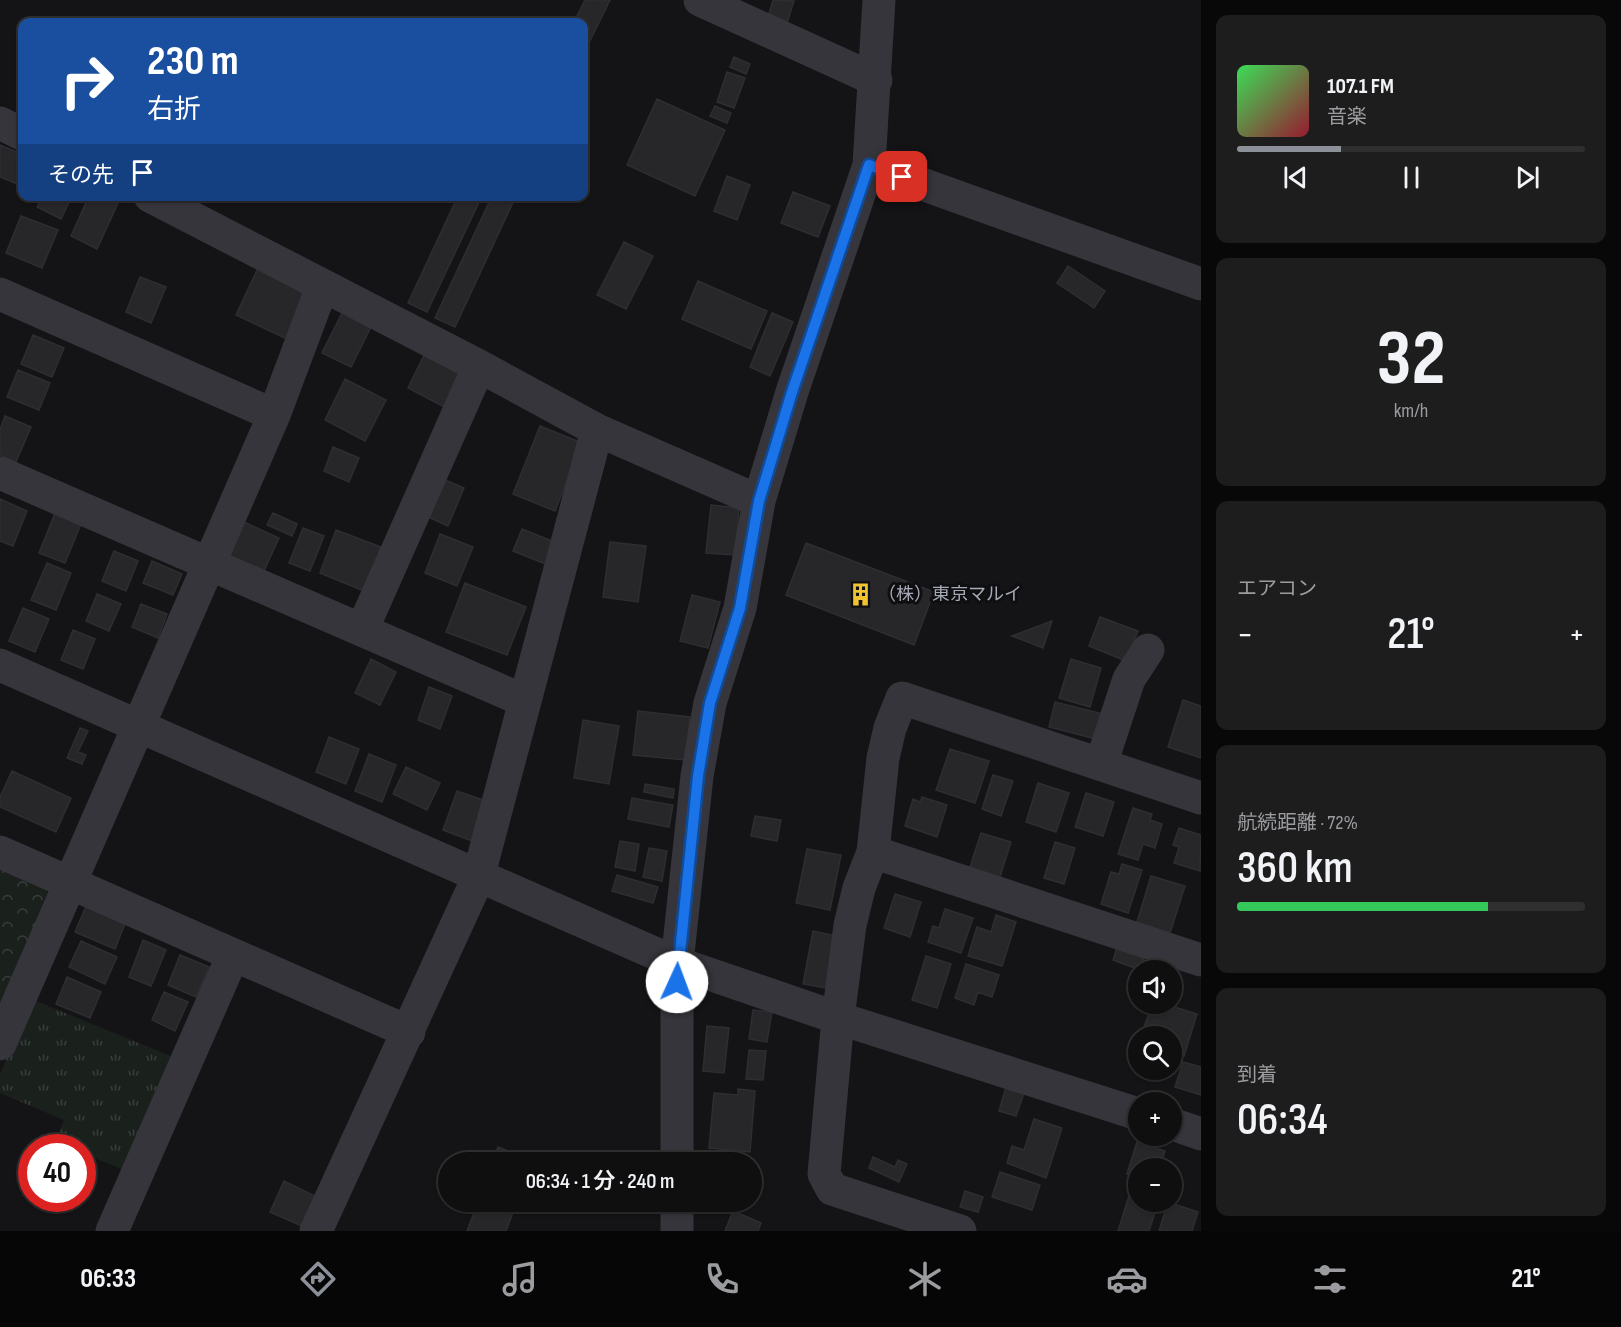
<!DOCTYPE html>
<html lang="ja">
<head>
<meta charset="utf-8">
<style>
	:root { --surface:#0f0f10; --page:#1d1d1e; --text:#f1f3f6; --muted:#9b9c9f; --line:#2f2f30; --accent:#8c9099 }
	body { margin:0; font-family:"Sofia Sans Condensed","Noto Sans JP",sans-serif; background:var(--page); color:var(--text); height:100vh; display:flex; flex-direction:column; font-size:22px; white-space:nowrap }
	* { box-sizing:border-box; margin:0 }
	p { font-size:20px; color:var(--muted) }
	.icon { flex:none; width:33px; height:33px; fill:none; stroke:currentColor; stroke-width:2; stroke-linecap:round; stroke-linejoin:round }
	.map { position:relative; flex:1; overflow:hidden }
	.drawer { display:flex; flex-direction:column; gap:15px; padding:15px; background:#080809; width:420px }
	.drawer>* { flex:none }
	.hud { position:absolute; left:18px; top:18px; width:570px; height:183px; border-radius:12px; box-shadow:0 2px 4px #0004,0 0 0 2px var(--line); background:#1a4fa0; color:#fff; overflow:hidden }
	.controls { position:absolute; left:1128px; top:960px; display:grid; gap:12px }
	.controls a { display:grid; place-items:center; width:54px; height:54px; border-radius:50%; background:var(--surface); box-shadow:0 2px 4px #0004,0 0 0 2px var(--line); font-size:30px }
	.speed { position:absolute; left:18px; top:1134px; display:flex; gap:12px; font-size:30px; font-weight:700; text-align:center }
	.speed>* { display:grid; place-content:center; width:78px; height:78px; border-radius:50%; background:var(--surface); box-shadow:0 2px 4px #0004,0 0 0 2px var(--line); line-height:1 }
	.speed .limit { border:9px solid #d22; background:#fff; color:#111 }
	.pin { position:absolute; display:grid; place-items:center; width:51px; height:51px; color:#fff; margin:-26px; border-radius:12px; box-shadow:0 3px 9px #0006 }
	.me { position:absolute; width:66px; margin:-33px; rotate:2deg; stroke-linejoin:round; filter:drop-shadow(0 0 4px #0008) }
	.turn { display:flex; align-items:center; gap:21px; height:126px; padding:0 30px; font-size:27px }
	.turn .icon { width:78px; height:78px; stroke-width:2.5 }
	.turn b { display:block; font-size:42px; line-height:51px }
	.then { display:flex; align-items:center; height:57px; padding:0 30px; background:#0003; gap:12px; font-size:22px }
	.big { font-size:45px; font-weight:600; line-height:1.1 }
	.drawer .card { flex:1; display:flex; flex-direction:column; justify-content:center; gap:9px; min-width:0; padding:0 21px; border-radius:12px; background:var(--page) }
	.drawer .dial { align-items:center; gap:0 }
	.dial b { font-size:78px; line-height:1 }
	.song { display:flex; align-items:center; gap:18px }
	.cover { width:72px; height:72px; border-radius:9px; background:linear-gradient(135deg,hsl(130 70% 55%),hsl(350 70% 35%)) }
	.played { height:6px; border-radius:3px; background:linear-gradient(90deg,var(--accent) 30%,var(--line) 30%) }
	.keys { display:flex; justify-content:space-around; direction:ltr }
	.heat { display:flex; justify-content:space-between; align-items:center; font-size:33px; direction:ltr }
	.charge { height:9px; border-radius:4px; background:linear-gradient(90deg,#34c759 72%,var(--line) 0) }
	.trip { position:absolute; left:438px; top:1152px; width:324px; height:60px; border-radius:30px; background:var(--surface); box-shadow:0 2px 4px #0004,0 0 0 2px var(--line); font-weight:600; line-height:60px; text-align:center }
	.dock { display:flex; height:96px; justify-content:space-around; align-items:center; background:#060606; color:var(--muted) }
	.dock .icon { width:42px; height:42px }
	.dock .active { color:var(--accent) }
	.dock b { font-size:27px; color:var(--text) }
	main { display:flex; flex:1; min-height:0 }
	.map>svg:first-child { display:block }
	.grass { fill:url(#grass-tufts) }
	.forest { fill:url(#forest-crowns) }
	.building { fill:#27272a; stroke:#2e2e32; stroke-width:1.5 }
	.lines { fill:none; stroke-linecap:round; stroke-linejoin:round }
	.minor { stroke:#35353b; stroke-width:33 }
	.route-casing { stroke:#114b97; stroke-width:15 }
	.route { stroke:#1a73e8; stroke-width:10 }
	.labels { text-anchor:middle; stroke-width:6; stroke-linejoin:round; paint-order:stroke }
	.poi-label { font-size:18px; fill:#a6a9b6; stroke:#0f0f11; text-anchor:start }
</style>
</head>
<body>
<main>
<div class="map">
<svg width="1201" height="1231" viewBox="0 0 1201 1231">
	<defs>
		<pattern id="grass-tufts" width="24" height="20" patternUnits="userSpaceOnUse" patternTransform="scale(1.5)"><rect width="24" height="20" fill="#1a201c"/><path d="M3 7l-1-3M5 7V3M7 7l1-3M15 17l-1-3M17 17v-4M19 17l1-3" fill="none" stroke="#383e3b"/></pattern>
		<pattern id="forest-crowns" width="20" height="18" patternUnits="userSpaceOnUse" patternTransform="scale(1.5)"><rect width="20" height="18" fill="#1a201c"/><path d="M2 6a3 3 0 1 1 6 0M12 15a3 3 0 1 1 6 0" fill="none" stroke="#383e3b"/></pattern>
	</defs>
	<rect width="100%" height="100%" fill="#141416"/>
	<path class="grass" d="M31,999L173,1057L126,1171L83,1153L82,1148L69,1147L55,1142L64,1120L0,1093V1074Z"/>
	<path class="forest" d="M0,864L42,882L51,899L0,1013Z"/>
	<path class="building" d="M585,0H610L584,53V22H574Z
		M773,0L794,1L787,23L768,17Z
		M734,57L750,64L746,74L730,67Z
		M727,72L745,78L734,108L717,102Z
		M657,99L725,130L695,196L627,165Z
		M715,106L731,113L727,123L710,116Z
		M0,145L21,154L22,151V186L0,177Z
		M727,176L750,185L737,220L714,211Z
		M793,192L830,206L818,237L781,223Z
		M43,196H72L61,219L37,207Z
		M89,196H105L118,203L97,249L71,236Z
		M458,196H482L427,312L408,303Z
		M492,196H516L455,327L435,318Z
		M21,216L58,230L42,268L6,253Z
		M624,242L653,256L626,309L597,295Z
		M1068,266L1105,291L1094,308L1057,283Z
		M258,268L313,294L291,341L236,315Z
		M140,277L166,287L151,323L126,312Z
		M698,281L767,311L751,349L682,319Z
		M343,311L372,325L351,367L322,353Z
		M772,313L793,322L770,376L750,367Z
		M33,335L64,348L52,377L21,364Z
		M428,347L469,368L448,409L408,388Z
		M18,370L50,383L39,410L7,397Z
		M345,379L386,400L365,441L325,420Z
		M5,416L31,427L16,462L0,455V430Z
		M540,426L582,443L555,511L513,494Z
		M333,447L359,458L349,482L324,471Z
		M445,480L464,488L448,526L428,517Z
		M0,499L27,511L13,546L0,541Z
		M711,505L739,508L735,555L706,553Z
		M55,513L81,524L65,563L39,553Z
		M273,513L297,524L292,536L267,525Z
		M244,522L279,538L263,573L228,557Z
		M303,528L324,536L310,571L289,563Z
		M522,529L557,543L548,565L513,551Z
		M336,530L381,547L364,591L320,573Z
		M440,534L473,547L457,586L425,573Z
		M610,542L646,546L638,602L603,597Z
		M806,543L934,592L914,645L786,595Z
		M114,551L138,561L126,591L102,581Z
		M152,561L182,574L173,595L143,583Z
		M47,563L71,573L56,610L31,600Z
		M465,583L526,607L507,655L446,632Z
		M97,594L121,604L109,631L86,621Z
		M692,595L720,602L708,648L680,641Z
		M141,604L167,614L158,638L132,627Z
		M23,608L49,619L35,652L9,641Z
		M1100,617L1138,631L1126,661L1089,646Z
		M1052,621L1043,648L1012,636Z
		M73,630L95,639L83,669L61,660Z
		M371,659L396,672L380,705L355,693Z
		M1071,659L1101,668L1090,707L1059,698Z
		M429,687L452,696L440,729L418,720Z
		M1183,700L1201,706V758L1168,747Z
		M1055,702L1103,714L1096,739L1049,727Z
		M638,711L690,717L685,760L633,755Z
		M583,720L619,726L609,784L574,778Z
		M80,728L88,731L78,752L86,755L82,764L67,758Z
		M329,737L359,749L346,784L316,772Z
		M950,749L989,761L975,803L936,790Z
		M369,754L396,765L382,802L355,791Z
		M406,767L440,783L427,810L393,794Z
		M12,771L71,798L56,832L0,807V797Z
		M993,775L1013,781L1001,816L982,809Z
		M1038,783L1069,793L1056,832L1026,822Z
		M645,784L674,789L673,798L644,792Z
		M457,791L486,801L472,841L443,830Z
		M1086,793L1114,802L1103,836L1075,827Z
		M922,797L947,805L937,837L905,826L913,799L920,802Z
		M632,798L673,805L669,827L628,819Z
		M1133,808L1152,814L1150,820L1162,824L1155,848L1143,844L1138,860L1118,854Z
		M755,816L781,820L777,841L751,836Z
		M1179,828L1201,835L1200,871L1174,863L1179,847L1173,845Z
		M981,833L1011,842L998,883L968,873Z
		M620,841L639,844L635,871L615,867Z
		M1055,842L1075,848L1064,884L1044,878Z
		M649,848L667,851L662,881L643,877Z
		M807,849L841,855L830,910L796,903Z
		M1122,864L1142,870L1128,913L1101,904L1111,872L1119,874Z
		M617,875L658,887L653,903L612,891Z
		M1151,876L1185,886L1170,933L1137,922Z
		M895,894L921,902L910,937L884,928Z
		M87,904L126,921L115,949L75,932Z
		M945,909L973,918L961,953L928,942L933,926L939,928Z
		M996,915L1016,922L1002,966L968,956L977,927L991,932Z
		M813,931L841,937L831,989L803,984Z
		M143,940L166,950L151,986L129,977Z
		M81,941L117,957L105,984L69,967Z
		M1118,945L1145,955L1140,970L1113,960Z
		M180,955L209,967L196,997L168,985Z
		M926,956L951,964L937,1008L912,1000Z
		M966,964L999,975L992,997L978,992L974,1005L955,998Z
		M67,977L101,992L90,1018L56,1004Z
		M164,992L188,1002L175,1031L152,1020Z
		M1152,1004H1165L1197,1014L1184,1056L1172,1052V1036H1141Z
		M753,1010L772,1012L767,1042L749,1039Z
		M707,1026L729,1028L724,1073L703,1071Z
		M749,1050L766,1051L763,1080L746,1079Z
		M1183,1062L1201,1067V1095L1175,1087Z
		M1006,1087L1024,1093L1016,1116L999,1111Z
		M738,1089L755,1091L750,1152L709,1148L714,1093L738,1095Z
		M1034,1119L1062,1128L1046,1178L1007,1163L1012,1146L1024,1150Z
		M1137,1142L1165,1151L1159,1168H1138V1177L1127,1174Z
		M498,1147L532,1160L531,1162H492Z
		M873,1157L895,1167L898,1160L907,1164L899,1182L869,1168Z
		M1000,1172L1040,1185L1032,1210L992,1197Z
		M284,1181L315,1196L302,1226L270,1212Z
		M965,1191L983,1197L978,1212L960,1207Z
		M1129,1196L1157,1206L1149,1231H1118Z
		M478,1202H517L506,1231H467Z
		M1168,1202L1198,1212L1192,1231H1159Z
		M733,1211L761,1223L758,1231H725Z"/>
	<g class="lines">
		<path class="minor" d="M700,0L876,80
			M0,123L22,134
			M869,165L1201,284
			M150,196L479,366L597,430L759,501
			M0,294L274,415
			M0,473L525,701
			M362,630L479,366
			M0,665L677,963L838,1018L1138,1114
			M1101,764L1129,679L1148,650
			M0,852L409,1032
			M873,852L1201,960
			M0,1044L274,415L322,287
			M1172,1124L1201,1134
			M677,1162V963L697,776L710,703L740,608L759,501L792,392L869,165L879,0
			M677,1202V1231
			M112,1231L233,955
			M316,1231L478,878L597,430
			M960,1231L832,1189L824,1174L838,1018L850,925L859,888L873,852L883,758L890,728L902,698L1201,798"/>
	</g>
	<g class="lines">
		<defs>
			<path id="route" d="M677,982L698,776L710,703L740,608L759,501L792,392L869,165L902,177"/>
		</defs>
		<use href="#route" class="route-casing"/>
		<use href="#route" class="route"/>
	</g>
	<defs>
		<symbol id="building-bare" viewBox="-9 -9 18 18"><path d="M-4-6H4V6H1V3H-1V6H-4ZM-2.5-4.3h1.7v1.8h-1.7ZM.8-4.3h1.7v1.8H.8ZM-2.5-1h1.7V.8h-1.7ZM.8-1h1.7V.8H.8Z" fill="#f0c431" stroke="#0f0f11" stroke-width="2.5" paint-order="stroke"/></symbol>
	</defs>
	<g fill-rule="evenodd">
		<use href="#building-bare" x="844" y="578" width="33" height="33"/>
	</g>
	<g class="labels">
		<g class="poi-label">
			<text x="878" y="600">（株）東京マルイ</text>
		</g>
	</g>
</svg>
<div class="controls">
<a><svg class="icon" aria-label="sound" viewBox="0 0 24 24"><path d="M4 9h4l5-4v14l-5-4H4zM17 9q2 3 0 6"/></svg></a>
<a><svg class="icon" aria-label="search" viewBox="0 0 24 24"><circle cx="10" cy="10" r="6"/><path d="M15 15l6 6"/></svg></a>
<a>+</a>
<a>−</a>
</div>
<div class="speed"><div class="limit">40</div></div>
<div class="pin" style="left:902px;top:177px;background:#d93025"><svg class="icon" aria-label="arrive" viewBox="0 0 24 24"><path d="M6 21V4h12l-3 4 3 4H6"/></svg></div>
<svg class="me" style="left:677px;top:982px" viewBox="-20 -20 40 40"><circle r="19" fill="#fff"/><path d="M0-13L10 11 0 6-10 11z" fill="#1a73e8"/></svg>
<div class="trip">06:34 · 1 分 · 240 m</div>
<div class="hud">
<div class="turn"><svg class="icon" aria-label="right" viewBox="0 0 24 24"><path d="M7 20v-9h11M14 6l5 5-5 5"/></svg><div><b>230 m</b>右折</div></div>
<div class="then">その先<svg class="icon" aria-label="arrive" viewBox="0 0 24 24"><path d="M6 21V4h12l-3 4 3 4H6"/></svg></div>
</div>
</div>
<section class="drawer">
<div class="card">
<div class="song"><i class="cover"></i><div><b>107.1 FM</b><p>音楽</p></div></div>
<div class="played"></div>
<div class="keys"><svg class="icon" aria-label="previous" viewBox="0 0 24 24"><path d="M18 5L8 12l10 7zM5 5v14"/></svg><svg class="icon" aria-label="pause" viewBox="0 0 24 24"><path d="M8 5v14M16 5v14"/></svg><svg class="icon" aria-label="next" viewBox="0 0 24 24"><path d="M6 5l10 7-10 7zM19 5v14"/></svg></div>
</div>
<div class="card dial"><b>32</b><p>km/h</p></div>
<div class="card"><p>エアコン</p>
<div class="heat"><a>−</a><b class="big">21°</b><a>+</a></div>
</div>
<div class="card"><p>航続距離 · 72%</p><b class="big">360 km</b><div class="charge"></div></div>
<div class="card"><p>到着</p><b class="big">06:34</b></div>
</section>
</main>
<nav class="dock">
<b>06:33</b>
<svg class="icon active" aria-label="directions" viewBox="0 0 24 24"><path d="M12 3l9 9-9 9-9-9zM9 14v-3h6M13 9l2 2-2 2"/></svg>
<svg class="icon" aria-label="music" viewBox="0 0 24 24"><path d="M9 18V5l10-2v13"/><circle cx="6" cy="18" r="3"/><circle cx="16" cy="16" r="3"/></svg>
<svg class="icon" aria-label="phone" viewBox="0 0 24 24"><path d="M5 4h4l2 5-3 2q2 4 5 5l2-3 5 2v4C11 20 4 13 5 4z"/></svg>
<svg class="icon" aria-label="climate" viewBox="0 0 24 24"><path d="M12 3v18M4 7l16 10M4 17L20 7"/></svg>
<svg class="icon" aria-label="car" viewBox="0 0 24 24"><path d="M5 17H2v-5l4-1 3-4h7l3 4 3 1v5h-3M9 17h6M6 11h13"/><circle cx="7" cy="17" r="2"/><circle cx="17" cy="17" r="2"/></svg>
<svg class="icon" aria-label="filters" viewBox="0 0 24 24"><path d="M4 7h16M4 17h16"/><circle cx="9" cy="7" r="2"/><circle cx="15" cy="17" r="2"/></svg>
<b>21°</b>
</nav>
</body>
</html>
